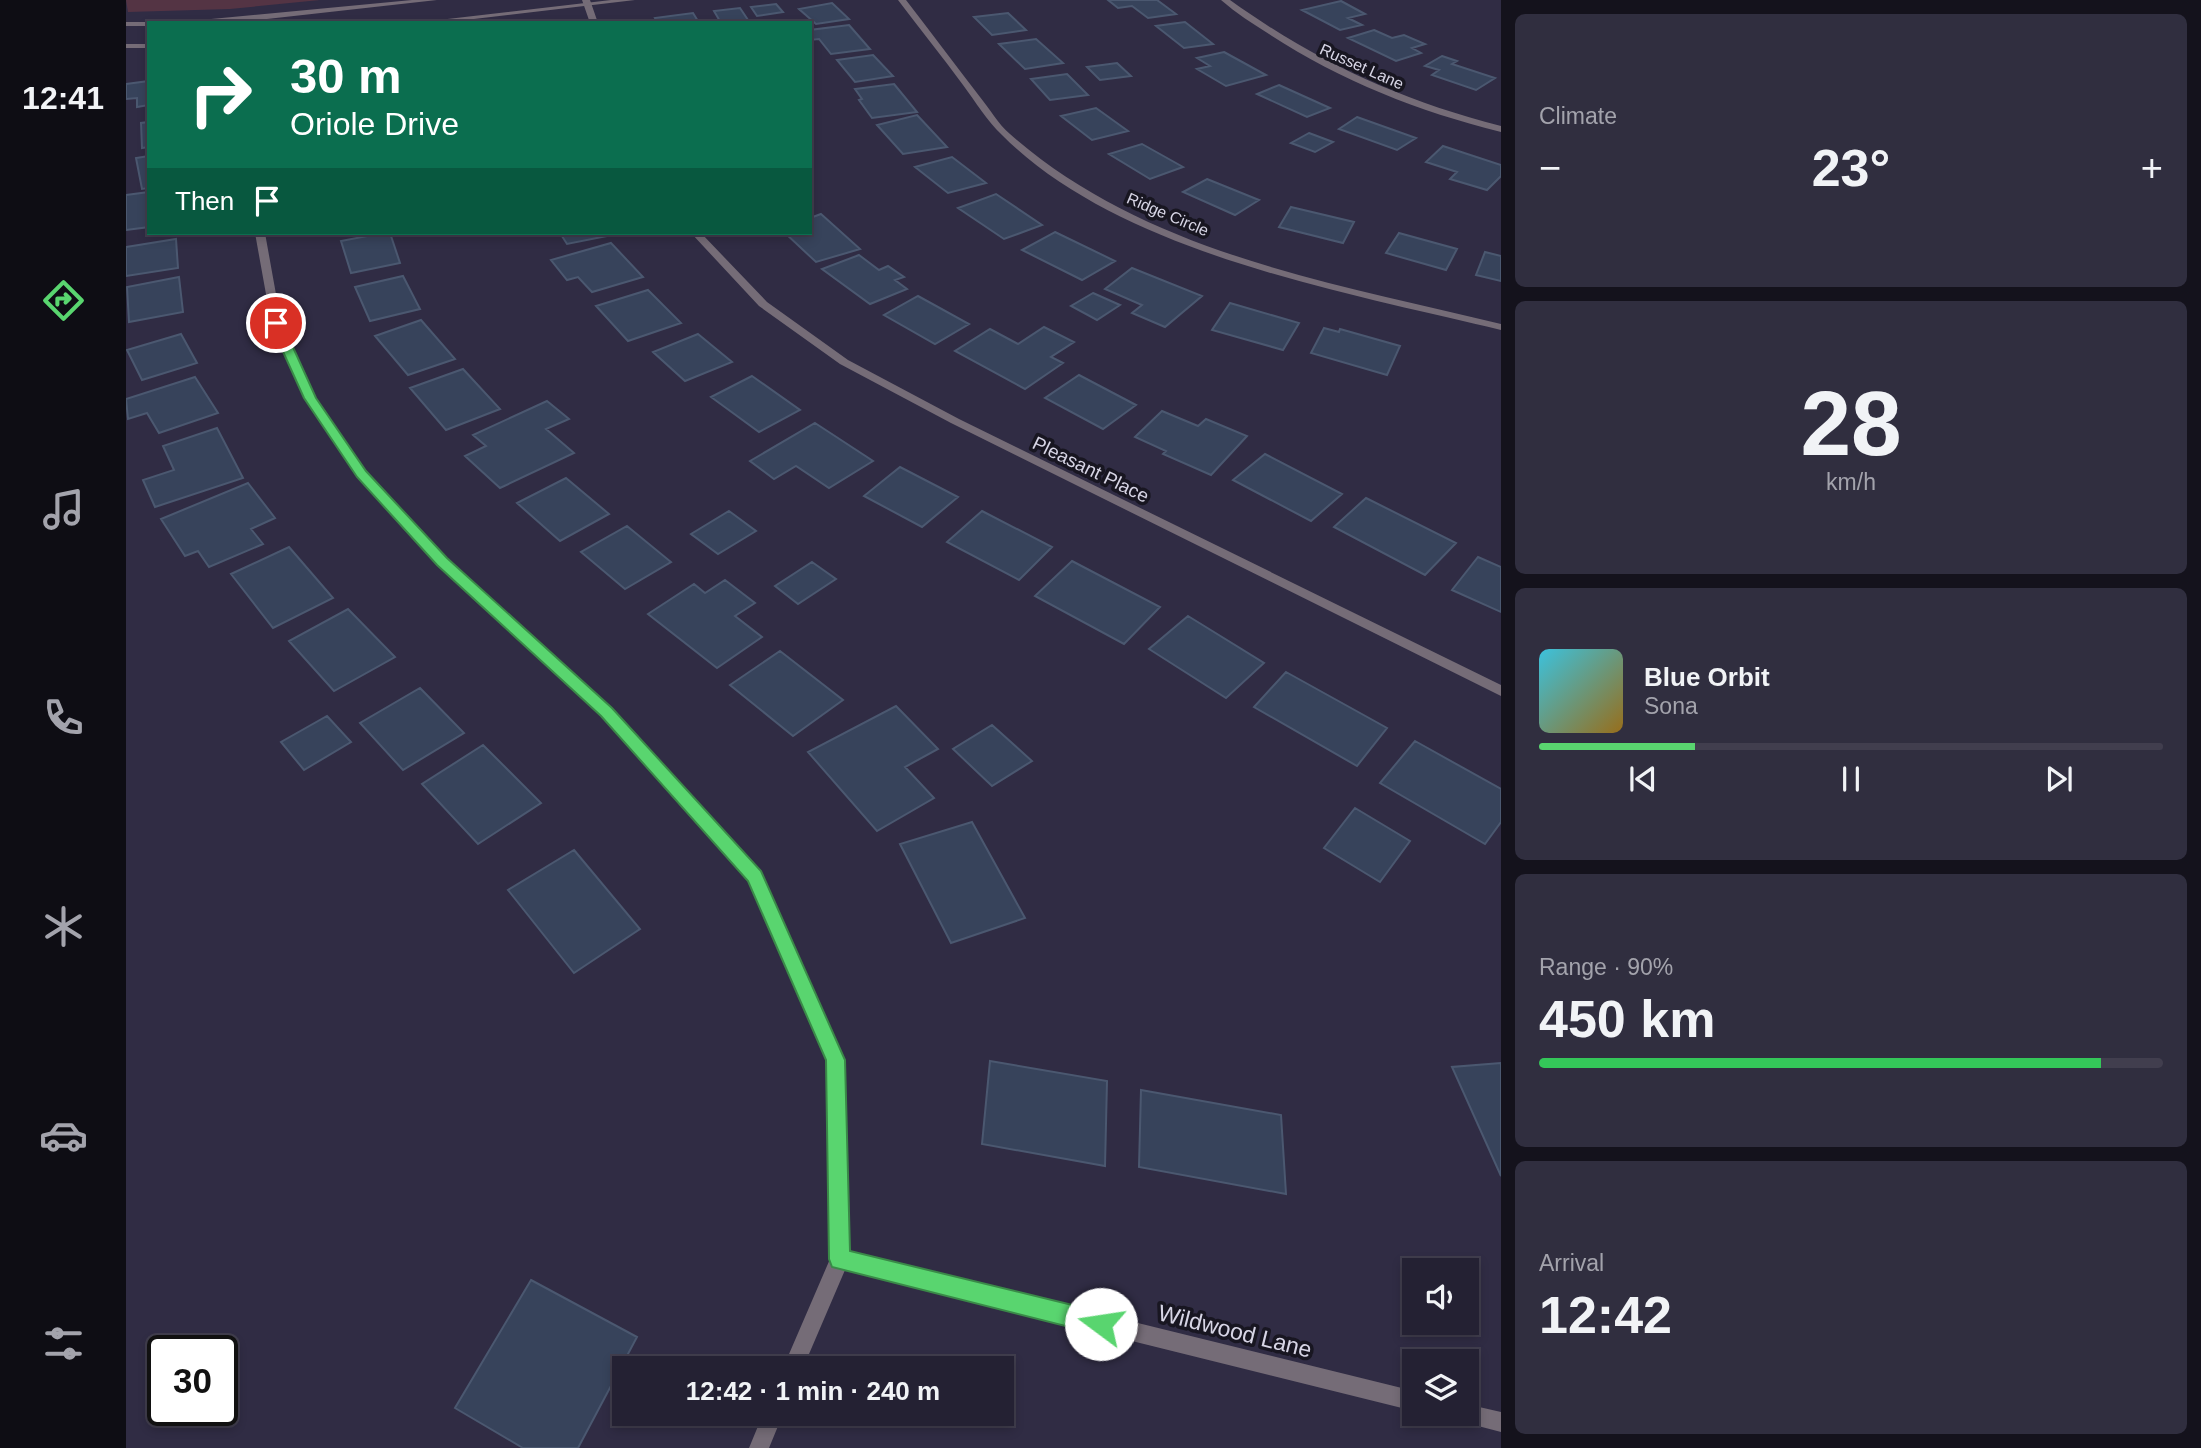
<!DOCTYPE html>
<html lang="en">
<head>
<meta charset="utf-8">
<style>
	:root { --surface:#242133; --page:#302e3f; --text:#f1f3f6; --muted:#a3a3ac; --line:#413e4e; --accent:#59d56f }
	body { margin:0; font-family:Arial,sans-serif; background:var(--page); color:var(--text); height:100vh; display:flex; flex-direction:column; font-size:26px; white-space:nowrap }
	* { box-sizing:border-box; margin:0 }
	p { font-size:23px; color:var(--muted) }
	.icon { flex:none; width:38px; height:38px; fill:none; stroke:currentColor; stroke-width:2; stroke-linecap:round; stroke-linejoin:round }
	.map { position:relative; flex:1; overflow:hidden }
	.details { display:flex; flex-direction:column; gap:14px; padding:14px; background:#14121c; width:700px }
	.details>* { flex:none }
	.guide { position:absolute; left:21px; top:21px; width:665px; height:214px; border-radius:0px; box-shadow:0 4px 10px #0003,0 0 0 2px var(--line); background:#0b6e4f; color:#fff; overflow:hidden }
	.fabs { position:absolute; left:1276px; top:1258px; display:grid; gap:14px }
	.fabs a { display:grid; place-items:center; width:77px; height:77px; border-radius:0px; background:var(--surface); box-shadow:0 4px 10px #0003,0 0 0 2px var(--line); font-size:35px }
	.speed { position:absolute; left:21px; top:1335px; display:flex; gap:14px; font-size:35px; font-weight:700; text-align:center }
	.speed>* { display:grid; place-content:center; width:91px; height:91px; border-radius:50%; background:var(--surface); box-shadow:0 4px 10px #0003,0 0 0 2px var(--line); line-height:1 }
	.speed .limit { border:4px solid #111; border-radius:10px; background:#fff; color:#111 }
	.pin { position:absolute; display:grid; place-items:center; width:60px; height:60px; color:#fff; margin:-30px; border:4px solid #fff; border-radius:50%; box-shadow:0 2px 7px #0007 }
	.me { position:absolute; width:77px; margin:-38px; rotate:284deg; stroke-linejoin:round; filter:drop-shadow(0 0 5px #0008) }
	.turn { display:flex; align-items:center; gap:24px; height:147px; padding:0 28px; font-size:32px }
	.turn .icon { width:91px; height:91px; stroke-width:2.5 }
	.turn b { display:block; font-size:49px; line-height:60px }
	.then { display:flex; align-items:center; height:66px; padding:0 28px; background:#0003; gap:14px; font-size:26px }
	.big { font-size:52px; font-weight:600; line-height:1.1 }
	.details .tile { flex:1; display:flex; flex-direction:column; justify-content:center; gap:10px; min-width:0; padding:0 24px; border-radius:10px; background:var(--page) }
	.details .dial { align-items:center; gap:0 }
	.dial b { font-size:91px; line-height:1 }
	.song { display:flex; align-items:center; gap:21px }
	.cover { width:84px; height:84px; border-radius:10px; background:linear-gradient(135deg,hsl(190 70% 55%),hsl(40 70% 35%)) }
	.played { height:7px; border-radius:4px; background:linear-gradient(90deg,var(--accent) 25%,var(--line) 25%) }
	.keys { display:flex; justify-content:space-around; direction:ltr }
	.heat { display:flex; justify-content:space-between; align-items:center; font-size:38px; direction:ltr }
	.charge { height:10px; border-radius:5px; background:linear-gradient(90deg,#34c759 90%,var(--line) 0) }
	.trip { position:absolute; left:486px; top:1356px; width:402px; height:70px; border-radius:0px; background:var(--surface); box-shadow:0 4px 10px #0003,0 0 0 2px var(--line); font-weight:600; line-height:70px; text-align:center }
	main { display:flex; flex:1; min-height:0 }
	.menu { display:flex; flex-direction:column; width:126px; justify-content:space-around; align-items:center; background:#0e0d14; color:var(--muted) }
	.menu .icon { width:49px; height:49px }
	.menu .selected { color:var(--accent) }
	.menu b { font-size:32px; color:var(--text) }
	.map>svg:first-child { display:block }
	.green { fill:#543444 }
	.building { fill:#37435b; stroke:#4b5870; stroke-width:2 }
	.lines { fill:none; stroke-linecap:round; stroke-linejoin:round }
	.minor { fill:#756c77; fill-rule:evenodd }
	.tertiary { fill:#756c77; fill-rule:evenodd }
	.route { fill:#59d56f; stroke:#3a8a48; stroke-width:2 }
	.labels { text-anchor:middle; stroke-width:7; stroke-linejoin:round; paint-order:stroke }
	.far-street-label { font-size:16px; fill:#d7d5e5; stroke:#181621 }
	.street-label { font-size:19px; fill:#d7d5e5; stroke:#181621 }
	.near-street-label { font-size:23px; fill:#d7d5e5; stroke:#181621 }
</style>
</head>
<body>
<main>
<nav class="menu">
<b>12:41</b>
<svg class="icon selected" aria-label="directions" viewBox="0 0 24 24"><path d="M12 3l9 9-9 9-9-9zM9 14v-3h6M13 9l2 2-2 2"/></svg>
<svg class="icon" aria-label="music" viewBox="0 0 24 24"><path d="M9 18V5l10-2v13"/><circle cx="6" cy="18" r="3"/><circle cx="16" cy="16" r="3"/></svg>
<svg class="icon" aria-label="phone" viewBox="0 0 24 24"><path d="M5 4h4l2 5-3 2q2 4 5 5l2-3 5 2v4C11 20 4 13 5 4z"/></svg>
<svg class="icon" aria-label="climate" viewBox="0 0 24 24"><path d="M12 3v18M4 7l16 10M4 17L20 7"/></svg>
<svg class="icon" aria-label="car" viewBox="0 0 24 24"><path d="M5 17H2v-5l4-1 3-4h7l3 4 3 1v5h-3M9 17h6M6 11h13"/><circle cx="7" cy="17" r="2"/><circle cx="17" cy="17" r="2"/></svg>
<svg class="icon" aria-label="filters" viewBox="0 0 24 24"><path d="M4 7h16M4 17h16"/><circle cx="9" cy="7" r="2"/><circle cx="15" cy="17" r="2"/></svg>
</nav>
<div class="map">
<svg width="1375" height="1448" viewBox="0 0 1375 1448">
	<rect width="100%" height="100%" fill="#302c44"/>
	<path class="green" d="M0,0H194L104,9L2,12Z"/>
	<path class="building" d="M982,0H1031L1050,14L1022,18L1006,6L992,8Z
		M1215,1L1239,14L1222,18L1236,25L1214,30L1176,10Z
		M706,3L723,19L690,24L673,9Z
		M650,4L657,12L631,16L625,7Z
		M614,8L622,20L595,23L588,11Z
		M567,13L572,21L568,23H532L529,18Z
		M882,13L900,30L866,35L848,17Z
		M1059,22L1087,44L1058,48L1030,26Z
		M723,25L744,49L705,54L693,39L684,40V30Z
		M1248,30L1266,38L1278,35L1299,44L1286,48L1295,53L1270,61L1222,38Z
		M910,39L937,63L899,69L873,44Z
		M1098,52L1140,75L1100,86L1071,69L1084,66L1071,58Z
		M747,55L767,76L729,82L711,60Z
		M1316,56L1331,61L1326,64L1369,78L1350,90L1306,75L1313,70L1299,66Z
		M991,63L1005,76L974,80L961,67Z
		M941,74L962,95L924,100L905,79Z
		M23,81V105L11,107V98L0,99V84Z
		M768,84L791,112L746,118L733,100L736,99L729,89Z
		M1153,85L1204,108L1181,117L1131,94Z
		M970,108L1002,131L966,140L935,116Z
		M791,115L821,147L777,154L751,125Z
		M1231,117L1290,138L1271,150L1213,129Z
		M23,122V147L16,148L15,123Z
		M1183,133L1207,142L1189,152L1165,143Z
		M1016,144L1057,167L1024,179L983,154Z
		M1317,146L1375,165V176L1361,190L1324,179L1331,172L1300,162Z
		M23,156V188L16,189L10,158Z
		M826,157L860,183L822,193L789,167Z
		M1081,179L1133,200L1109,215L1057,192Z
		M23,192V227L0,230V195Z
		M870,194L916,225L878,239L832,208Z
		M1165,207L1228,222L1217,243L1153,227Z
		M695,214L734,249L690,262L659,233H684V218Z
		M929,232L989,261L956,280L896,250Z
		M257,233H264L274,263L225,273L215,241Z
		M434,233H485L486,235L441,244Z
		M1273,233L1331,249L1320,270L1260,253Z
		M50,239L52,268L0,276V247Z
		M485,243L517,277L466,292L452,277L441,280L425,260Z
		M1359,252L1375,256V281L1350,275Z
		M733,255L753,270L762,266L778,277L769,280L781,289L744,304L696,269Z
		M1006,268L1076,296L1039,327L1006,313L1016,305L979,289Z
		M277,276L294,309L244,321L229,287Z
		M53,277L57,312L3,322L1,287Z
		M522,290L555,323L502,341L470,306Z
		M967,293L994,305L971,320L945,306Z
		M792,296L843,324L809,344L758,315Z
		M1104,303L1173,323L1157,350L1086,330Z
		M295,320L329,359L282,375L249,336Z
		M918,327L948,342L925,357L937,363L899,389L829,351L864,329L892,344Z
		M1198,328L1213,332L1214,329L1274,346L1261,375L1185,353Z
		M55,334L71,363L16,380L1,350Z
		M572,334L606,362L559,381L527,352Z
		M337,369L374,409L320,430L284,388Z
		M953,375L1010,405L977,429L919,398Z
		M626,376L674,410L633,432L585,397Z
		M69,377L92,413L33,433L21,413L2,419L0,399Z
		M421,401L443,419L420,429L448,453L374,488L339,456L360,446L347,435Z
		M1036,411L1072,426L1080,419L1121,436L1085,475L1037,454L1040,451L1009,437Z
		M689,423L747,461L703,488L670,466L648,479L624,461Z
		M91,428L117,478L29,507L17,480L48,470L37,446Z
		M1139,454L1216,494L1185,521L1107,480Z
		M774,467L832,497L796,527L738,496Z
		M440,478L483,514L434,541L391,503Z
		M122,483L149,518L125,529L137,544L83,567L72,551L59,556L35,519Z
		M1240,498L1330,543L1299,575L1208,527Z
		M603,511L630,531L592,554L565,534Z
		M856,511L926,547L893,580L821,542Z
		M501,526L545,562L499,589L455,552Z
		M163,547L207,598L147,628L105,574Z
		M1352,557L1375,567V612L1326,590Z
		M946,561L1034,607L998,644L909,596Z
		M686,562L710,579L672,604L649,586Z
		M599,580L629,603L609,616L636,637L591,668L522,614L568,584L579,593Z
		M222,609L269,657L208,691L163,641Z
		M1062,616L1138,663L1100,698L1023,649Z
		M654,651L717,700L667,736L604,685Z
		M1160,672L1261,728L1231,766L1128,707Z
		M294,688L338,733L277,770L234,723Z
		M770,706L812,749L779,767L808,798L751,831L682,752Z
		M201,716L225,742L178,770L155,742Z
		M866,725L906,761L866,786L827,749Z
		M1289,741L1375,789V822L1359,844L1254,783Z
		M357,745L415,803L352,844L296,784Z
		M1229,808L1284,841L1254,882L1198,848Z
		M846,822L899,918L825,943L774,844Z
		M448,850L514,929L448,973L382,890Z
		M864,1061L981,1081L979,1166L856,1144Z
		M1375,1063V1176L1326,1067Z
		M1015,1090L1155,1115L1160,1194L1013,1167Z
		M405,1280L511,1337L452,1448H397L329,1408Z"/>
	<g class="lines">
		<path class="minor" d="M456,0H464L472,23H464Z
			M772,0H780C805,32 829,65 854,97C864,109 872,124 884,134C1019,253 1206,283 1375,324V330C1218,292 993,253 876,135C861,121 849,101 837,85C816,56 793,28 772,0Z
			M1095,0H1104C1189,61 1273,100 1375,126V132C1292,111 1215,81 1143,34C1127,24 1110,13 1095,0Z
			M129,233H139L155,322L189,398L240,471L320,559L486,708L634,871L719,1060L723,1252L1288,1391V1411L719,1270L677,1368H657L704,1259L701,1060L623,880L476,716L312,565L232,477L179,398L145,322Z
			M565,233H575L641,302L722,360L833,419L1375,685V696L825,423L714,364L633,306Z
			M1340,1404L1375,1412V1432L1333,1421L1330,1414H1340Z
			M637,1414H657L643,1448H623Z"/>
		<path class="tertiary" d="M286,0H311L141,19L43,23Z
			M485,0H509L314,23H287Z
			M0,22H23L26,23H23V26H0Z
			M0,44H23V48H0Z"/>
	</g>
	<path class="route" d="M150,319L156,323L190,398L240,471L321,558L486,708L635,871L719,1060L724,1251L975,1312L982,1316L986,1324L982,1331L975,1335L706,1267L703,1259L700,1060L622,881L475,716L311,565L231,477L178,398L144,323Z"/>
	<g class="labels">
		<g class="far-street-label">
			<text transform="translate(1236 66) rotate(24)" y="6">Russet Lane</text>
			<text transform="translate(1042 214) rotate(23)" y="6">Ridge Circle</text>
		</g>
		<g class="street-label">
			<text transform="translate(965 469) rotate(26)" y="7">Pleasant Place</text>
		</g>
		<g class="near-street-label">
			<text transform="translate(1109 1331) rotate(14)" y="8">Wildwood Lane</text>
		</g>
	</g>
</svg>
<div class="fabs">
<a><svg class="icon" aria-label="sound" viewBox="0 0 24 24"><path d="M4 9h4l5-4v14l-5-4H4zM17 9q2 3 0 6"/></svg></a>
<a><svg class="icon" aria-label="layers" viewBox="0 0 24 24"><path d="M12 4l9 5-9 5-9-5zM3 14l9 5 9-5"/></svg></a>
</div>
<div class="speed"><div class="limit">30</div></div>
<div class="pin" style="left:150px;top:323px;background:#d93025"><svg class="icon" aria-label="arrive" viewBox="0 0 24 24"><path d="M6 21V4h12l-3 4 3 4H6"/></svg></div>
<svg class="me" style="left:975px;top:1324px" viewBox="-20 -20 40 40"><circle r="19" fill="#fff"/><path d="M0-13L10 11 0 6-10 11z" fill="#59d56f"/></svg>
<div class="trip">12:42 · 1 min · 240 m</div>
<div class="guide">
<div class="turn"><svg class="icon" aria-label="right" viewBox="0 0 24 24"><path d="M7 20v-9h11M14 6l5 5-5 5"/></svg><div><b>30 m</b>Oriole Drive</div></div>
<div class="then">Then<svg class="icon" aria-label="arrive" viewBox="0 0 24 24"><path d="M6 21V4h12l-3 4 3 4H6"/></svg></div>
</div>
</div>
<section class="details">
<div class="tile"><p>Climate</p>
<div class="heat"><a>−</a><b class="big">23°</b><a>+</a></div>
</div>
<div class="tile dial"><b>28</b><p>km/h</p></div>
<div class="tile">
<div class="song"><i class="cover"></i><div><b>Blue Orbit</b><p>Sona</p></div></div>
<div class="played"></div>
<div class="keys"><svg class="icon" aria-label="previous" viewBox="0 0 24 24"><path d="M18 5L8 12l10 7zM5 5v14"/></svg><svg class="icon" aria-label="pause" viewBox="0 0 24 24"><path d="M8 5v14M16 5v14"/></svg><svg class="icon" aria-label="next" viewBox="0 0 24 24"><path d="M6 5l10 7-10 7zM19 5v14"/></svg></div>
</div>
<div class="tile"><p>Range · 90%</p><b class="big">450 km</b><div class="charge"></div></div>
<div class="tile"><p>Arrival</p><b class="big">12:42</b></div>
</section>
</main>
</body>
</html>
